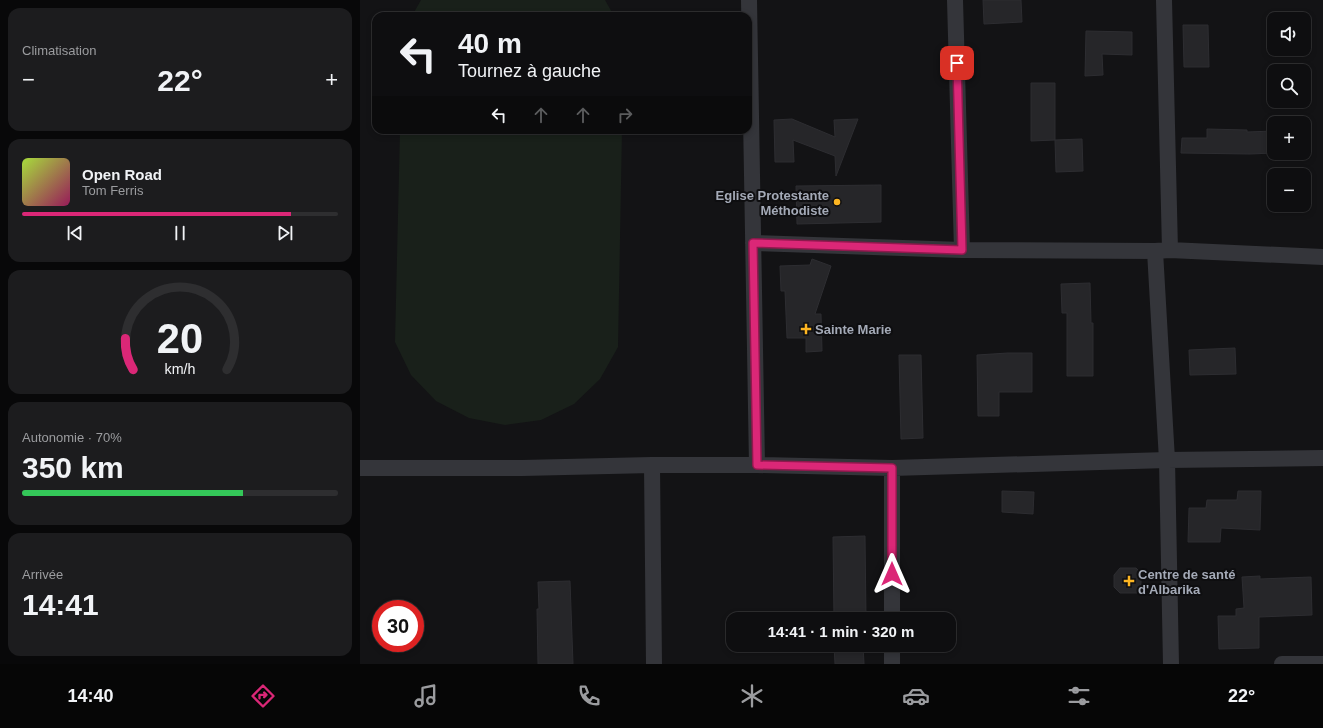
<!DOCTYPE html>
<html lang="fr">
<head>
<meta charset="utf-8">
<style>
	:root { --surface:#0e0e10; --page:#1c1c1e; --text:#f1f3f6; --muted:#9b9c9f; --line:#2e2e30; --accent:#db2777 }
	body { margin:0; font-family:Helvetica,sans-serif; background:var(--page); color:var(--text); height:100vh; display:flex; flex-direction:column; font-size:15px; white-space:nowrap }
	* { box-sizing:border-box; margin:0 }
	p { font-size:13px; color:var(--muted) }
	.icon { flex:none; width:22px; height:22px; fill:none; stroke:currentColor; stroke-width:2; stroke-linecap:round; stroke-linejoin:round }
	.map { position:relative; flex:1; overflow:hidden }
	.panel { display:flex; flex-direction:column; gap:8px; padding:8px; background:#080809; width:360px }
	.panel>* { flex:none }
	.top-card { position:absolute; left:12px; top:12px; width:380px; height:122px; border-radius:12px; box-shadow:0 2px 6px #0003,0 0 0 1px var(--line); background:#0e0e10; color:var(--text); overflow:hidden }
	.buttons { position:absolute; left:907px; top:12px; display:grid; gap:8px }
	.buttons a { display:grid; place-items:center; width:44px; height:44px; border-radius:8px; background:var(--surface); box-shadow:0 2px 6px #0003,0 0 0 1px var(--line); font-size:20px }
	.speed { position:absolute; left:12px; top:600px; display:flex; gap:8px; font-size:20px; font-weight:700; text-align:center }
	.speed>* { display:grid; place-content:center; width:52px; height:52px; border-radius:50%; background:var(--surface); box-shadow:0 2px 6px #0003,0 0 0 1px var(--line); line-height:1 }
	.speed .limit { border:6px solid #d22; background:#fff; color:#111 }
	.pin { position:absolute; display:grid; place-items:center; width:34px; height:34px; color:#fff; margin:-17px; border-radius:8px; box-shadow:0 2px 6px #0006 }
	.me { position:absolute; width:44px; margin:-22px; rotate:0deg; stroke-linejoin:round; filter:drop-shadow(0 0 3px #0008) }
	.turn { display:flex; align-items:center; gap:14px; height:84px; padding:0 20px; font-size:18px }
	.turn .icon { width:52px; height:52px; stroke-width:2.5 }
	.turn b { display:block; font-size:28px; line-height:34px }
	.lanes { display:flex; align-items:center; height:38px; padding:0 20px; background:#0003; justify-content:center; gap:20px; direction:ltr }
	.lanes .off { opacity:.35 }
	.big { font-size:30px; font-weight:800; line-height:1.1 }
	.panel .tile { flex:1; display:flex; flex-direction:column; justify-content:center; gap:6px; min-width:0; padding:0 14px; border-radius:12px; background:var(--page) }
	.panel .dial { align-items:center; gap:0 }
	.dial svg { height:104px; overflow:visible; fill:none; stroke:var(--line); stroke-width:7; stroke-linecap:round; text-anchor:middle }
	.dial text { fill:var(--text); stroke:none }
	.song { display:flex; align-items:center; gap:12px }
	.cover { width:48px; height:48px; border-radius:6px; background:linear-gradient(135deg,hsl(80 70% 55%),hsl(330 70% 35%)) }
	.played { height:4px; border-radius:2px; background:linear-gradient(90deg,var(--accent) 85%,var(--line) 85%) }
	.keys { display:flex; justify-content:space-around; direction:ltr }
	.heat { display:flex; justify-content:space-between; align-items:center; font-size:22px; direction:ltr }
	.charge { height:6px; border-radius:3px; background:linear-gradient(90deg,#34c759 70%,var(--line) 0) }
	.trip { position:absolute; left:366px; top:612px; width:230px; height:40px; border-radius:12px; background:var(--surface); box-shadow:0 2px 6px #0003,0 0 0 1px var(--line); font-weight:800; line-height:40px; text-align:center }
	.menu { display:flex; height:64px; justify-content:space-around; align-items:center; background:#060606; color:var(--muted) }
	.menu .icon { width:28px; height:28px }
	.menu .active { color:var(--accent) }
	.menu b { font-size:18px; color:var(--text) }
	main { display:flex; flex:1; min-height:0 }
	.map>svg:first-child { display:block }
	.green { fill:#19201a }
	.building { fill:#262629; stroke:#2d2d31 }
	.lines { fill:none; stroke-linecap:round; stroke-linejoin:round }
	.minor { stroke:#34353a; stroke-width:16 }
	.route-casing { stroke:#8e194d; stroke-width:10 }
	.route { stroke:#db2777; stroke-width:7 }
	.poi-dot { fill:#feb622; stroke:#0e0e10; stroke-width:1.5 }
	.labels { text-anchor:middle; stroke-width:4; stroke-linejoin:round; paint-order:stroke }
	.poi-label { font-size:13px; font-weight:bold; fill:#a4aab7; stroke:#0e0e10; text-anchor:start }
</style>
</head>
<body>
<main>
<section class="panel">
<div class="tile"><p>Climatisation</p>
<div class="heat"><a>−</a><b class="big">22°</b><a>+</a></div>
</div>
<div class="tile">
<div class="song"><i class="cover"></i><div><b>Open Road</b><p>Tom Ferris</p></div></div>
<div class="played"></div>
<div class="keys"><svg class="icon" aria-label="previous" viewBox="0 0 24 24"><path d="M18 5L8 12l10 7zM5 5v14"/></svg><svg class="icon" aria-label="pause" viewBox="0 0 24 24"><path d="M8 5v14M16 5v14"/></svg><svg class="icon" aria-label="next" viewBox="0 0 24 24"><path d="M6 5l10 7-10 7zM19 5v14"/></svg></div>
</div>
<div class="tile dial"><svg viewBox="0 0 100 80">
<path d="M14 69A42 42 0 1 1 86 69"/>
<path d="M14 69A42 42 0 0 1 8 45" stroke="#db2777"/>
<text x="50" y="56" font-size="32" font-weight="700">20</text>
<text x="50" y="72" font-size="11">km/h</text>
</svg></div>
<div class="tile"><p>Autonomie · 70%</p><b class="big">350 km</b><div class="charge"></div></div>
<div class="tile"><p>Arrivée</p><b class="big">14:41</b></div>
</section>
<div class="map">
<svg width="963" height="664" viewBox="0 0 963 664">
	<rect width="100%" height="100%" fill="#131315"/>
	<path class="green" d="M61,0H245L254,16H52Z
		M40,130H262L258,347L240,379L214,404L181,420L145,425L109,418L76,401L51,375L35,342Z"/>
	<path class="building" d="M623,0H661L662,22L624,24Z
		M823,25H848L849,67H824Z
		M726,31L772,32V55L742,54L743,75L725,76Z
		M671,83H695V140L671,141Z
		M432,119L475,137L474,120L498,119L476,176L475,156L433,140L434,162H415L414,120Z
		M847,129L887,130V132L914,131V153L890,154L821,153L822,138H847Z
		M722,139L723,171L696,172L695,140Z
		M521,185V222L437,224L436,186Z
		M452,259L471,266L455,314H461L462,351L446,352V338H427L425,291H421L420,266L450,265Z
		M730,283L731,323H733V376H707V313H702L701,284Z
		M875,348L876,374L830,375L829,350Z
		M648,353H672V392H639V416H618L617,355Z
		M539,355H561L563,438L541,439Z
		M642,491L674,492L673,514L642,512Z
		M878,491H901L900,530L861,528L860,542H828L829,508H846L847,500H877Z
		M505,536L506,619H474L473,537Z
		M760,568H776L781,573V588L777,593H760L754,587V575Z
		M900,576V579L951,577L952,615L899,617V648L859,649L858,616H876V609L884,608L882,577Z
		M210,581L213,664H178L177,609H179L178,582Z
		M474,645H503L504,664H475Z"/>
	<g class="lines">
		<path class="minor" d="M389,0L397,465
			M595,0L602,250
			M804,0L810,250
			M393,243L602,250L795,251L810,250L963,257
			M795,251L807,460L811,664
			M292,465L294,664
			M0,468H162L292,465H397L532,468L807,460L963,458
			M532,468V619
			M532,645V664
			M922,664H963"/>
	</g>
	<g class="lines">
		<defs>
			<path id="route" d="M532,574V468L397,465L393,243L602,250L597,63"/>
		</defs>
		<use href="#route" class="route-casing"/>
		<use href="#route" class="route"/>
	</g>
	<g class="poi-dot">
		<circle cx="477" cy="202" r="4"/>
		<path d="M444 323h4v4h4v4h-4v4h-4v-4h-4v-4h4z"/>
		<path d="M767 575h4v4h4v4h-4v4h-4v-4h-4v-4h4z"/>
	</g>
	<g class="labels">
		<g class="poi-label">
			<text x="469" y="200" text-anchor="end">Eglise Protestante<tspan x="469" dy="15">Méthodiste</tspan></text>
			<text x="455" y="334">Sainte Marie</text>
			<text x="778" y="579">Centre de santé<tspan x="778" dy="15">d'Albarika</tspan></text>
		</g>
	</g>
</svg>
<div class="buttons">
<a><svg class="icon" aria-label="sound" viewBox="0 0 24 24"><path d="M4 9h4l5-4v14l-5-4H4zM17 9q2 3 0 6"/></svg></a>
<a><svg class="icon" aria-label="search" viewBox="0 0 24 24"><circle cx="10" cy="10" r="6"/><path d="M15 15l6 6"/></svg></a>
<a>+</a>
<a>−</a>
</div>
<div class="speed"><div class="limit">30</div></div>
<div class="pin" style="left:597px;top:63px;background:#d93025"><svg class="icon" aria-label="arrive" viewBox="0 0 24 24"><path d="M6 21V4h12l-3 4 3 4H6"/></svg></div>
<svg class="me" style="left:532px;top:574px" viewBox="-20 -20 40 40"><path d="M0-17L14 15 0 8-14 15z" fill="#db2777" stroke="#fff" stroke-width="4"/></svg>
<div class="trip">14:41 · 1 min · 320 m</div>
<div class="top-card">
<div class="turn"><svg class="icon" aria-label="left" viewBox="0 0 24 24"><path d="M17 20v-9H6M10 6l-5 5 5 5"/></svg><div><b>40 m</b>Tournez à gauche</div></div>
<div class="lanes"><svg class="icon" aria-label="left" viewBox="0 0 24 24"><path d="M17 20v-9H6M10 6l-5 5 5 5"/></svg><svg class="icon off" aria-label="ahead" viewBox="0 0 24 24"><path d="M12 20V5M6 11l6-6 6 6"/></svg><svg class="icon off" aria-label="ahead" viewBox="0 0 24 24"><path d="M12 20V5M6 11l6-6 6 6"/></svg><svg class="icon off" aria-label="right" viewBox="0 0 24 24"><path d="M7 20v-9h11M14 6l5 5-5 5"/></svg></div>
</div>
</div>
</main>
<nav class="menu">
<b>14:40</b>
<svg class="icon active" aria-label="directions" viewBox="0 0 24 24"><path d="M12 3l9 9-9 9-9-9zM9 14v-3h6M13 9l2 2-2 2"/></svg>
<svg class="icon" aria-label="music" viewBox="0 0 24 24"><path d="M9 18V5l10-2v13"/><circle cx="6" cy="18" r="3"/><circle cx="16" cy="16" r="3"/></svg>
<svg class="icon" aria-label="phone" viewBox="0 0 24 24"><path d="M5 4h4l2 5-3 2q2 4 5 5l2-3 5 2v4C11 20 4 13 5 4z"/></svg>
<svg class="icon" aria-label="climate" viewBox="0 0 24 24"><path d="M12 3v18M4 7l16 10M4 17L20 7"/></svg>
<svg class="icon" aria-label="car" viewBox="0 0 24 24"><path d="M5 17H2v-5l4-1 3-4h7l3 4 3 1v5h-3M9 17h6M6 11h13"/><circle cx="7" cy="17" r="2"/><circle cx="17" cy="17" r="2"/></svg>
<svg class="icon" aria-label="filters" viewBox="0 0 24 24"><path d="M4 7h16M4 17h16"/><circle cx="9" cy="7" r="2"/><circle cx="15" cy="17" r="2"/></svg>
<b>22°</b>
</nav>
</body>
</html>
